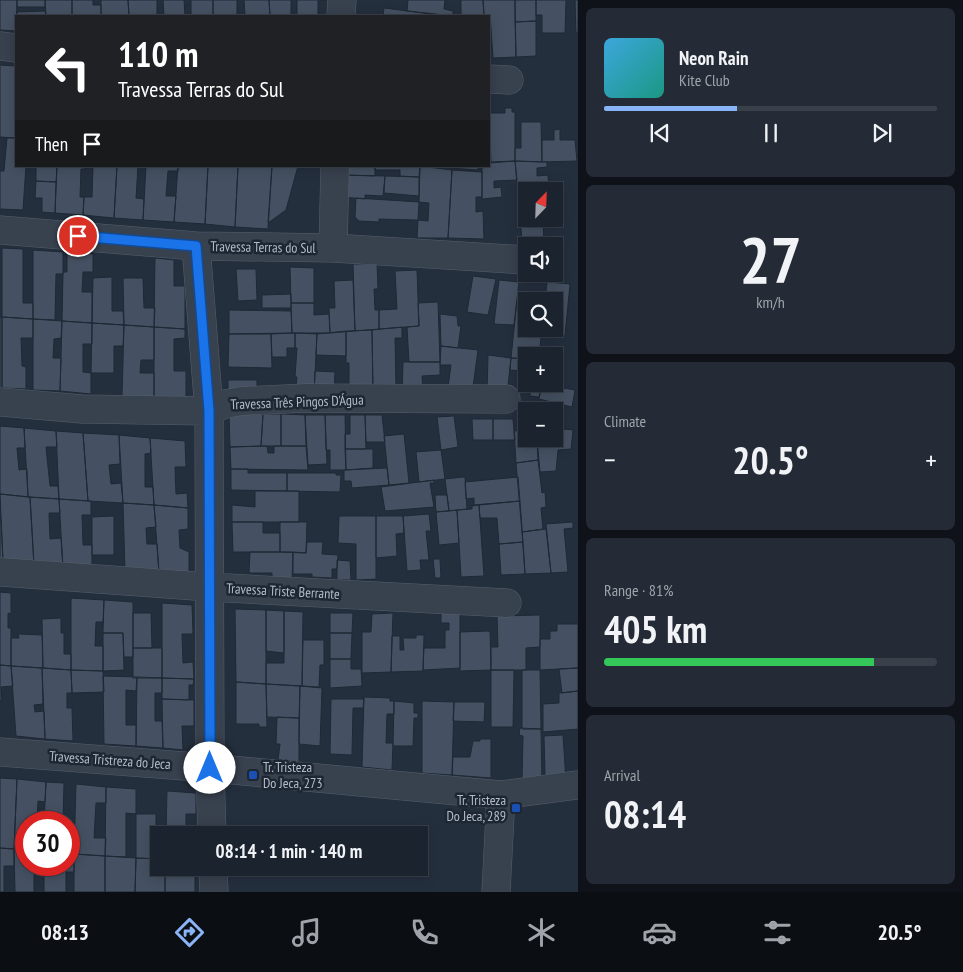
<!DOCTYPE html>
<html lang="en">
<head>
<meta charset="utf-8">
<style>
	:root { --surface:#1b232e; --page:#242b36; --text:#f1f3f6; --muted:#a0a4aa; --line:#39404a; --accent:#8ab4f8 }
	body { margin:0; font-family:"PT Sans Narrow",sans-serif; background:var(--page); color:var(--text); height:100vh; display:flex; flex-direction:column; font-size:19px; white-space:nowrap }
	* { box-sizing:border-box; margin:0 }
	p { font-size:16px; color:var(--muted) }
	.icon { flex:none; width:28px; height:28px; fill:none; stroke:currentColor; stroke-width:2; stroke-linecap:round; stroke-linejoin:round }
	.map { position:relative; flex:1; overflow:hidden }
	.sheet { display:flex; flex-direction:column; gap:8px; padding:8px; background:#0f1319; width:385px }
	.sheet>* { flex:none }
	.hud { position:absolute; left:15px; top:15px; width:475px; height:152px; border-radius:0px; box-shadow:0 2px 12px #0003,0 0 0 1px var(--line); background:#202124; color:#fff; overflow:hidden }
	.needle { width:32px; rotate:23deg }
	.fabs { position:absolute; left:518px; top:182px; display:grid; gap:10px }
	.fabs a { display:grid; place-items:center; width:45px; height:45px; border-radius:0px; background:var(--surface); box-shadow:0 2px 12px #0003,0 0 0 1px var(--line); font-size:25px }
	.speed { position:absolute; left:15px; top:811px; display:flex; gap:10px; font-size:25px; font-weight:700; text-align:center }
	.speed>* { display:grid; place-content:center; width:65px; height:65px; border-radius:50%; background:var(--surface); box-shadow:0 2px 12px #0003,0 0 0 1px var(--line); line-height:1 }
	.speed .limit { border:8px solid #d22; background:#fff; color:#111 }
	.pin { position:absolute; display:grid; place-items:center; width:42px; height:42px; color:#fff; margin:-21px; border:2px solid #fff; border-radius:50%; box-shadow:0 1px 5px #0007 }
	.me { position:absolute; width:55px; margin:-28px; rotate:0deg; stroke-linejoin:round; filter:drop-shadow(0 0 4px #0008) }
	.turn { display:flex; align-items:center; gap:18px; height:105px; padding:0 20px; font-size:22px }
	.turn .icon { width:65px; height:65px; stroke-width:2.5 }
	.turn b { display:block; font-size:35px; line-height:42px }
	.then { display:flex; align-items:center; height:48px; padding:0 20px; background:#0003; gap:10px; font-size:19px }
	.big { font-size:38px; font-weight:700; line-height:1.1 }
	.sheet .card { flex:1; display:flex; flex-direction:column; justify-content:center; gap:8px; min-width:0; padding:0 18px; border-radius:8px; background:var(--page) }
	.sheet .dial { align-items:center; gap:0 }
	.dial b { font-size:65px; line-height:1 }
	.song { display:flex; align-items:center; gap:15px }
	.cover { width:60px; height:60px; border-radius:8px; background:linear-gradient(135deg,hsl(200 70% 55%),hsl(170 70% 35%)) }
	.played { height:5px; border-radius:2px; background:linear-gradient(90deg,var(--accent) 40%,var(--line) 40%) }
	.keys { display:flex; justify-content:space-around; direction:ltr }
	.heat { display:flex; justify-content:space-between; align-items:center; font-size:28px; direction:ltr }
	.charge { height:8px; border-radius:4px; background:linear-gradient(90deg,#34c759 81%,var(--line) 0) }
	.trip { position:absolute; left:150px; top:826px; width:278px; height:50px; border-radius:0px; background:var(--surface); box-shadow:0 2px 12px #0003,0 0 0 1px var(--line); font-weight:700; line-height:50px; text-align:center }
	.tab-bar { display:flex; height:80px; justify-content:space-around; align-items:center; background:#0b0e12; color:var(--muted) }
	.tab-bar .icon { width:35px; height:35px }
	.tab-bar .selected { color:var(--accent) }
	.tab-bar b { font-size:22px; color:var(--text) }
	main { display:flex; flex:1; min-height:0 }
	.map>svg:first-child { display:block }
	.building { fill:#455162; stroke:#1f2835 }
	.lines { fill:none; stroke-linecap:round; stroke-linejoin:round }
	.minor-casing { stroke:#565f6c; stroke-width:29 }
	.minor { stroke:#38414e; stroke-width:28 }
	.route-casing { stroke:#114b97; stroke-width:12 }
	.route { stroke:#1a73e8; stroke-width:9 }
	.transit-dot { fill:#1a4fb4; stroke:#1d2633; stroke-width:2 }
	.labels { text-anchor:middle; stroke-width:5; stroke-linejoin:round; paint-order:stroke }
	.street-label { font-size:14px; fill:#b4bcc9; stroke:#1d2633 }
	.poi-label { font-size:14px; fill:#b4bcc9; stroke:#1d2633; text-anchor:start }
</style>
</head>
<body>
<main>
<div class="map">
<svg width="578" height="892" viewBox="0 0 578 892">
	<rect width="100%" height="100%" fill="#242f3e"/>
	<path class="building" d="M0,0H17L16,31L0,30Z
		M17,0H45V7H17Z
		M45,0H72V16H46Z
		M72,0H93V5H101V16H72Z
		M101,0H128L129,16H101Z
		M128,0H157V16H129Z
		M163,0H184L185,16H164Z
		M191,0H213V16H191Z
		M213,0H237V16H213Z
		M244,0H269L270,16H245Z
		M269,0H291V16H270Z
		M297,0H326L318,1V16H297Z
		M408,0H445L444,9L453,11V16L407,11Z
		M461,0H483L484,16H461Z
		M483,0H515L516,57L493,58L490,15H484Z
		M515,0H536V21L515,22Z
		M536,0H566L565,33H542V15H536Z
		M575,0H578V33H576Z
		M384,8L439,15V16H383Z
		M45,11L46,16H17V12Z
		M536,21V56L516,57L515,22Z
		M0,65L16,66V138L0,137Z
		M505,108H512V112H515V161L491,162L489,113H505Z
		M521,122H541L542,162L515,161V148H521Z
		M560,129V140H575L577,161L542,162V140H554V130Z
		M7,138H16V166H26L23,210L0,209V171H4Z
		M515,161L547,162V167L537,168V176L548,175L549,191H526V219H550L551,222H543L544,240H522Z
		M515,161L517,180L494,181V188L501,187L502,197L482,199V166H489V163Z
		M36,166H57L56,182L36,181Z
		M57,166H85V169H81L80,197H84L83,215L55,213Z
		M93,166H117L114,218L83,215L84,197H92Z
		M117,166H138L136,198L144,199L143,220L114,218Z
		M146,166H178V171H168L166,196H176L174,222L143,220Z
		M178,166H208L205,224L174,222Z
		M208,166H238L235,227L205,224Z
		M238,166H272L268,229L235,227Z
		M272,166H298L286,210L268,223Z
		M345,166H375V176L344,175Z
		M375,166H420L419,177L400,176V170H375Z
		M420,166L452,170L448,238H417L418,220L428,221L429,203L419,202Z
		M450,166H478V170L450,168Z
		M452,170L482,172V197H476V212L483,211L484,239L448,238Z
		M344,175L385,176L383,196L365,195V199L342,197Z
		M385,176L419,177V196L384,193Z
		M36,181L56,182L55,213L42,212V198H35Z
		M356,198L419,202L418,220L379,219V222L359,221L355,217Z
		M2,248L23,249V303H33V319L2,317Z
		M33,250L63,252V274H56L55,320L33,319Z
		M67,252L93,254V272H83L82,292H92V323L62,321L63,274V272H67Z
		M155,258L174,260V286H185V329L154,327Z
		M353,264H377L378,289H374L375,310H379V329L355,331Z
		M290,267L314,268V303H291Z
		M236,269H256L257,300L238,301Z
		M417,270L419,326L379,329V310L397,309L395,271Z
		M473,276L496,279L488,315L467,312Z
		M112,277V311H123L124,325L92,323L93,278Z
		M123,278H143L144,308H155L154,327L124,325Z
		M353,280L355,331L330,333L329,308H335L334,281Z
		M499,280L519,282L514,325L494,324Z
		M547,282L570,284L565,336L542,333V329H554V301H545Z
		M291,294V308H262V295Z
		M517,300L526,301V329H542L539,356H526V359L511,358Z
		M438,302L440,362H409L407,327L419,326L418,303Z
		M291,303H314V315L329,314L330,333H292Z
		M229,310L291,311L292,333L229,334Z
		M440,314L457,316L458,326H461L458,348L441,346Z
		M0,317H2V388H0Z
		M2,317L33,319V338H21L22,366L26,367V389L2,388Z
		M33,319L62,321L61,338L54,339L53,358H61L60,391L33,390Z
		M62,321L92,323V344H83V372L91,373V394L60,391Z
		M92,323L124,325L123,346H114V373H91Z
		M124,325L154,327V360H141L140,373H154V398L122,396Z
		M154,327L185,329V338L174,339V371H186V400L154,398Z
		M402,327V338H395L396,389L373,390L372,330Z
		M372,330L373,394H349V363H346V331Z
		M346,331V356L316,355L317,334Z
		M295,333V348H287V357H272L271,334Z
		M295,333L317,334L314,394H295L297,377H295L297,348H295Z
		M229,334H271L272,368L228,367Z
		M441,346L478,350L473,387H448L451,365H440Z
		M488,355L511,358L507,396L487,395Z
		M511,358L526,359V384H542L539,397L530,396V393L525,392L526,377H521V371L510,370Z
		M403,362H440V375L422,376L423,393L402,394Z
		M315,371L335,372L334,394H314Z
		M228,380H257V393H228Z
		M542,384L575,390L572,407L539,399Z
		M229,414H263L261,446L230,447Z
		M263,414H281V446H261Z
		M281,414L305,415L306,446H281Z
		M305,415H325L327,464L308,465Z
		M325,415H345L346,470H330V450H326Z
		M350,415H365L366,449H345V434H350Z
		M365,415H382L385,442H366Z
		M454,416L458,447L441,450L437,417Z
		M472,419H493V440H473Z
		M493,419H513L515,440H493Z
		M0,426L24,428L25,448H17L19,470L27,469L28,497L0,494Z
		M24,428L56,431L57,447H46L50,486H58L59,499L28,497Z
		M554,428L573,430L571,449L558,450L556,471L540,472L537,439H554Z
		M526,430V439H537L538,460L516,463L514,431Z
		M56,431L83,433L88,501L59,499Z
		M83,433L119,435L120,464L109,465L111,484L121,483L123,503L88,501Z
		M404,434L409,483L389,485L384,436Z
		M119,435L150,438L151,453L145,454V487H153L154,505L123,503Z
		M150,438L185,441L186,467H175L176,494L187,493L188,508L154,505Z
		M267,446L268,453H274V446H306L308,470L231,469L230,447Z
		M345,449H373V468L346,470Z
		M441,450L445,479L419,482L416,452Z
		M538,460L542,493L545,492L546,507L541,508L543,529L522,532L516,463Z
		M387,468L389,485L352,488L351,481H344V470Z
		M231,469H248V473H287V491L231,490Z
		M287,473H336V475H341L340,492L287,491Z
		M463,477H465L467,509L449,511L445,479Z
		M518,477L520,501L474,505V498L466,499L465,482Z
		M434,480V483H430L434,507L385,511L381,487Z
		M255,491H299V522H232V505L255,507Z
		M0,494L30,497L34,565L3,562Z
		M435,495H447L449,511L436,512Z
		M30,497L59,499L60,513H49L50,539L61,538L63,568L34,565Z
		M59,499L91,501V515H82L83,545H92V571L63,569Z
		M520,501L523,542L499,544L497,518H480L479,505Z
		M123,503L154,505L156,527L146,528L147,544H157L159,573L125,572Z
		M154,505L188,508V529L179,530L180,548L189,552V574L159,573Z
		M479,505L484,576L461,577L457,510L472,509V506Z
		M457,510L459,543L439,545L436,512Z
		M429,514L431,531H426L429,560H420L421,570L407,571L403,516Z
		M114,516V555H92V517Z
		M339,516H376V579L356,580V544L338,543Z
		M376,516H403L404,533L396,534L397,556L376,558Z
		M0,518L1,519L3,562H0Z
		M232,522H263V533H280V552H233Z
		M280,522H307L306,553L280,552Z
		M573,522V528L564,529L568,572L551,573L546,524Z
		M546,529L551,573L525,574L522,532Z
		M307,542H323L322,554L338,555L337,569H332V578L312,577V574H293V552L306,553Z
		M523,542L525,574L501,575L499,544Z
		M250,552H293L292,581H272V573H249Z
		M433,559H440L441,578H435Z
		M337,560L350,561L351,580H337Z
		M0,592L11,593V614L8,613V628H11V666L0,665Z
		M71,598L104,600L103,622H96L95,646H103V671L71,670Z
		M104,600L133,602V657H124L123,633H103Z
		M162,603L192,605L193,634H182L183,663L193,662L194,679L162,678Z
		M235,609L266,610V684L236,682Z
		M266,610L284,611V653L266,651Z
		M284,611L303,612L302,686L266,684V663H284Z
		M460,612V668L423,670L424,648H445V630H449V623H441V613Z
		M133,613H151L152,648H133Z
		M330,613H353L352,633H330Z
		M393,613L391,672L362,673V632H371L372,614Z
		M540,615V647L526,648V670H491V647H498L497,616Z
		M61,618V633H64V654H71V670L43,668L42,619Z
		M557,624H578V668L540,670V639H550V631H557Z
		M490,631L491,670L460,671V632Z
		M103,633H123L124,670L103,671Z
		M330,633H352L351,659H330Z
		M18,634L42,635L43,668L11,666V638H19Z
		M416,635H424L423,671L391,672L392,636H400V650H404L403,638H416Z
		M303,640H324V665H320L319,687L302,686Z
		M133,648H162V678H133Z
		M330,659H351V669H361L362,686L330,688Z
		M0,665L11,666L13,686L1,687L2,701H0Z
		M11,666L42,668L43,704L34,705L35,712L44,711L45,739L16,736Z
		M42,668L71,670L72,693H67V708H72L73,741L45,739Z
		M578,668V691L562,693L559,669Z
		M71,670L103,671L104,692L72,693Z
		M491,670H514L513,727H491Z
		M522,670H540L541,729H522Z
		M103,676L137,677L136,691L126,690V725H136V746L104,744Z
		M137,677L162,678V693H155V721H162L163,748L136,746Z
		M162,678L194,679L193,685H189V700L162,699Z
		M236,682L266,684L267,727H259V724H236Z
		M266,684L300,686L299,718L267,717Z
		M300,686L322,688L320,746L299,744Z
		M578,691V729L543,732V704L559,703V693Z
		M364,697L390,698V701H394V714H387L386,743H393L392,770L362,767Z
		M162,699L194,700V726H182L183,750L163,748Z
		M331,699H364L363,708H353L352,755L330,754Z
		M394,701L414,703V713H418V718H414L413,746H393Z
		M422,701L454,702L452,775L422,773Z
		M454,702H485L484,722L453,721Z
		M277,717L299,718V762L278,760L280,744H276Z
		M520,728L541,729L542,781L522,780L523,736L519,735Z
		M563,735L566,781H542L541,775H545L544,736Z
		M480,739H491V778L452,775L453,757H470L473,741H480Z
		M0,778L17,779L14,849L0,848Z
		M17,779L46,782L45,802L38,801L37,822H26V850L14,849Z
		M46,782L64,783L63,822H44Z
		M76,784L106,787V803H96L94,838H106L105,856L74,854Z
		M106,787L136,789V814L126,813V857L105,856Z
		M167,791L196,793V814H186V830H196V835H166Z
		M136,814H156V841H159V859L136,858Z
		M0,848L14,849V866H4V892H0Z
		M14,849L26,850V865H44V873H34V892H15Z
		M69,853L74,854V872H66V892H44V865H69Z
		M74,854L105,856V892H74Z
		M105,856L136,858L135,892H105Z
		M136,858L159,859V868H165V892H135Z
		M165,868H195V892H165Z"/>
	<g class="lines">
		<defs>
			<path id="minor" d="M341,16L342,0
				M0,46L16,48
				M489,79L509,80
				M0,230L196,246L333,248L526,260
				M196,246L209,411L210,768L212,835
				M333,248L335,166
				M0,402L82,409L209,411L225,404L242,401L307,398L506,399
				M0,572L209,587L507,603
				M0,752L210,768L501,795L578,785
				M213,868L214,892
				M496,892L501,795"/>
		</defs>
		<use href="#minor" class="minor-casing"/>
		<use href="#minor" class="minor"/>
	</g>
	<g class="lines">
		<defs>
			<path id="route" d="M78,236L196,246L209,411L210,768"/>
		</defs>
		<use href="#route" class="route-casing"/>
		<use href="#route" class="route"/>
	</g>
	<g class="transit-dot">
		<rect x="248" y="770" width="10" height="10" rx="2.5"/>
		<rect x="511" y="803" width="10" height="10" rx="2.5"/>
	</g>
	<g class="labels">
		<g class="street-label">
			<text transform="translate(263 247) rotate(1)" y="5">Travessa Terras do Sul</text>
			<text transform="translate(297 402) rotate(-2)" y="5">Travessa Três Pingos D'Água</text>
			<text transform="translate(283 591) rotate(3)" y="5">Travessa Triste Berrante</text>
			<text transform="translate(110 760) rotate(4)" y="5">Travessa Tristreza do Jeca</text>
		</g>
		<g class="poi-label">
			<text x="263" y="772">Tr. Tristeza<tspan x="263" dy="16">Do Jeca, 273</tspan></text>
			<text x="506" y="805" text-anchor="end">Tr. Tristeza<tspan x="506" dy="16">Do Jeca, 289</tspan></text>
		</g>
	</g>
</svg>
<div class="fabs">
<a><svg class="needle" viewBox="-14 -14 28 28"><path d="M0-13l5 13h-10z" fill="#e53935"/><path d="M0 13l5-13h-10z" fill="#a0a4aa"/></svg></a>
<a><svg class="icon" aria-label="sound" viewBox="0 0 24 24"><path d="M4 9h4l5-4v14l-5-4H4zM17 9q2 3 0 6"/></svg></a>
<a><svg class="icon" aria-label="search" viewBox="0 0 24 24"><circle cx="10" cy="10" r="6"/><path d="M15 15l6 6"/></svg></a>
<a>+</a>
<a>−</a>
</div>
<div class="speed"><div class="limit">30</div></div>
<div class="pin" style="left:78px;top:236px;background:#d93025"><svg class="icon" aria-label="arrive" viewBox="0 0 24 24"><path d="M6 21V4h12l-3 4 3 4H6"/></svg></div>
<svg class="me" style="left:210px;top:768px" viewBox="-20 -20 40 40"><circle r="19" fill="#fff"/><path d="M0-13L10 11 0 6-10 11z" fill="#1a73e8"/></svg>
<div class="trip">08:14 · 1 min · 140 m</div>
<div class="hud">
<div class="turn"><svg class="icon" aria-label="left" viewBox="0 0 24 24"><path d="M17 20v-9H6M10 6l-5 5 5 5"/></svg><div><b>110 m</b>Travessa Terras do Sul</div></div>
<div class="then">Then<svg class="icon" aria-label="arrive" viewBox="0 0 24 24"><path d="M6 21V4h12l-3 4 3 4H6"/></svg></div>
</div>
</div>
<section class="sheet">
<div class="card">
<div class="song"><i class="cover"></i><div><b>Neon Rain</b><p>Kite Club</p></div></div>
<div class="played"></div>
<div class="keys"><svg class="icon" aria-label="previous" viewBox="0 0 24 24"><path d="M18 5L8 12l10 7zM5 5v14"/></svg><svg class="icon" aria-label="pause" viewBox="0 0 24 24"><path d="M8 5v14M16 5v14"/></svg><svg class="icon" aria-label="next" viewBox="0 0 24 24"><path d="M6 5l10 7-10 7zM19 5v14"/></svg></div>
</div>
<div class="card dial"><b>27</b><p>km/h</p></div>
<div class="card"><p>Climate</p>
<div class="heat"><a>−</a><b class="big">20.5°</b><a>+</a></div>
</div>
<div class="card"><p>Range · 81%</p><b class="big">405 km</b><div class="charge"></div></div>
<div class="card"><p>Arrival</p><b class="big">08:14</b></div>
</section>
</main>
<nav class="tab-bar">
<b>08:13</b>
<svg class="icon selected" aria-label="directions" viewBox="0 0 24 24"><path d="M12 3l9 9-9 9-9-9zM9 14v-3h6M13 9l2 2-2 2"/></svg>
<svg class="icon" aria-label="music" viewBox="0 0 24 24"><path d="M9 18V5l10-2v13"/><circle cx="6" cy="18" r="3"/><circle cx="16" cy="16" r="3"/></svg>
<svg class="icon" aria-label="phone" viewBox="0 0 24 24"><path d="M5 4h4l2 5-3 2q2 4 5 5l2-3 5 2v4C11 20 4 13 5 4z"/></svg>
<svg class="icon" aria-label="climate" viewBox="0 0 24 24"><path d="M12 3v18M4 7l16 10M4 17L20 7"/></svg>
<svg class="icon" aria-label="car" viewBox="0 0 24 24"><path d="M5 17H2v-5l4-1 3-4h7l3 4 3 1v5h-3M9 17h6M6 11h13"/><circle cx="7" cy="17" r="2"/><circle cx="17" cy="17" r="2"/></svg>
<svg class="icon" aria-label="filters" viewBox="0 0 24 24"><path d="M4 7h16M4 17h16"/><circle cx="9" cy="7" r="2"/><circle cx="15" cy="17" r="2"/></svg>
<b>20.5°</b>
</nav>
</body>
</html>
